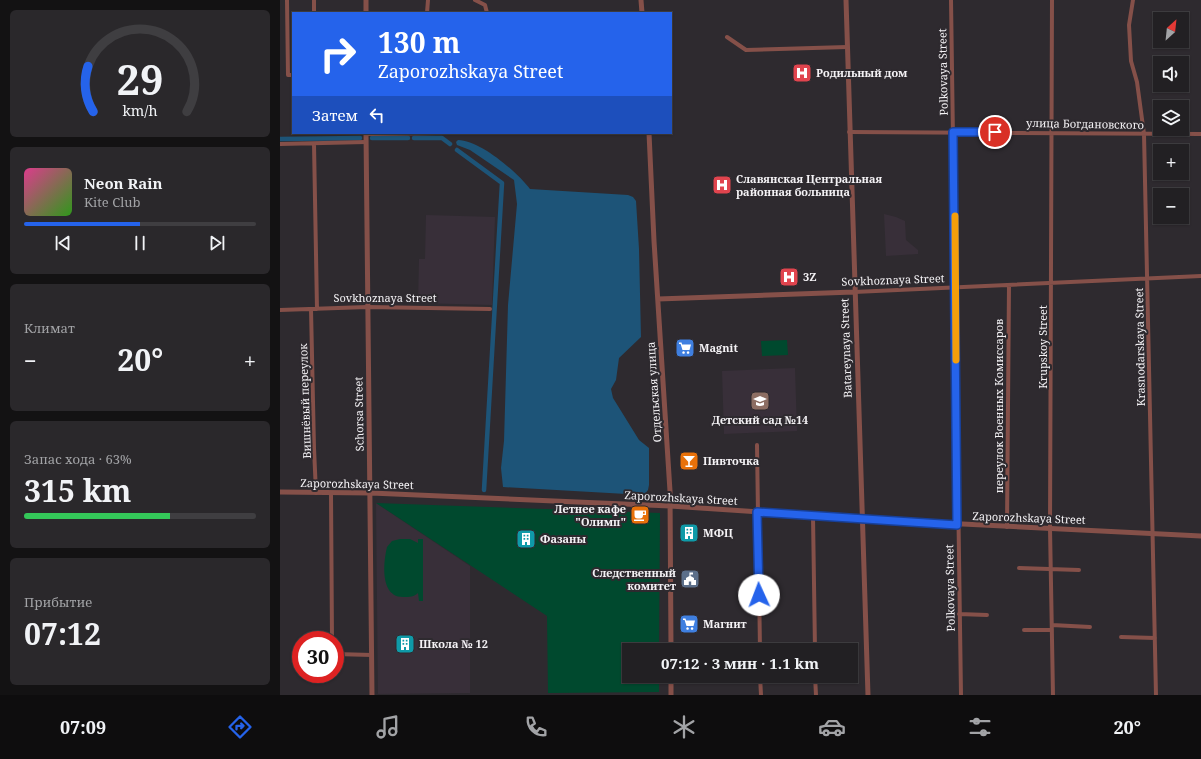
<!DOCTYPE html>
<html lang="ru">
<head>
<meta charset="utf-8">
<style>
	:root { --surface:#222023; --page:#2a282b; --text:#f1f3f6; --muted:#a2a3a6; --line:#3f3e41; --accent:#2563eb }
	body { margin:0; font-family:"Noto Serif",serif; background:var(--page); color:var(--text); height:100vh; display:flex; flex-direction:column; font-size:15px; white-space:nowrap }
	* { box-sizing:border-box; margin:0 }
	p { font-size:13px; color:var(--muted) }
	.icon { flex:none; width:22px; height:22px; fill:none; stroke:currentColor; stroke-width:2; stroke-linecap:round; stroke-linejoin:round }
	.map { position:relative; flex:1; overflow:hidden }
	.drawer { display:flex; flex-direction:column; gap:10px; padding:10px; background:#131213; width:280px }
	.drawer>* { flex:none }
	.banner { position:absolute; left:12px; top:12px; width:380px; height:122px; border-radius:0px; box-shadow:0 1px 3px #0004,0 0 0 1px var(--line); background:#2563eb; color:#fff; overflow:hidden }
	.needle { width:26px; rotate:27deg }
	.tools { position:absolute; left:873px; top:12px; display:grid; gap:8px }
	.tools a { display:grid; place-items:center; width:36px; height:36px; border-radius:0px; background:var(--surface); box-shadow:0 1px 3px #0004,0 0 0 1px var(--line); font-size:20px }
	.speed { position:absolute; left:12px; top:631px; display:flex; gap:8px; font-size:20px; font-weight:700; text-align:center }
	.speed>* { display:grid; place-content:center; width:52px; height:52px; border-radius:50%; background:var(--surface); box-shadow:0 1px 3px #0004,0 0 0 1px var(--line); line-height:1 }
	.speed .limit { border:6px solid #d22; background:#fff; color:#111 }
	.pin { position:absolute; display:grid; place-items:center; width:34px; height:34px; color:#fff; margin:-17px; border:2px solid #fff; border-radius:50%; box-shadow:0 1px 4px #0007 }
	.me { position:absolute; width:44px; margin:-22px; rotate:358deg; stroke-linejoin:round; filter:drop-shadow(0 0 3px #0008) }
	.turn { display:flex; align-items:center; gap:14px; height:84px; padding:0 20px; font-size:18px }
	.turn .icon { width:52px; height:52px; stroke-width:2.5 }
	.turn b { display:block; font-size:28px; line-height:34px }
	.then { display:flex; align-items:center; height:38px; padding:0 20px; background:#0003; gap:8px; font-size:15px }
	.big { font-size:30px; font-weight:700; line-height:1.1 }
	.drawer .widget { flex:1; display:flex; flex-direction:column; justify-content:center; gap:6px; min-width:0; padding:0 14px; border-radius:6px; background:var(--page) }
	.drawer .dial { align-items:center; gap:0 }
	.dial svg { height:104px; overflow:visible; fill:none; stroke:var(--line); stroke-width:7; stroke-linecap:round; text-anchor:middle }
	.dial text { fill:var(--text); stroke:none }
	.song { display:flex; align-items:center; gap:12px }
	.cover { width:48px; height:48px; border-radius:6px; background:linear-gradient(135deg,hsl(330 70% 55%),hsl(110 70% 35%)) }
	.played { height:4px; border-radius:2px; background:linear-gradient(90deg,var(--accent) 50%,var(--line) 50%) }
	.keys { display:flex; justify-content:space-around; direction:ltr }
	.heat { display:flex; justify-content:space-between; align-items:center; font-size:22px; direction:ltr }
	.charge { height:6px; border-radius:3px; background:linear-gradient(90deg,#34c759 63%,var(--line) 0) }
	.trip { position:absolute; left:342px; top:643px; width:236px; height:40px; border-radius:0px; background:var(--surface); box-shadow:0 1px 3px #0004,0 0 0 1px var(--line); font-weight:700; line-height:40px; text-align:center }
	.tabs { display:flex; height:64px; justify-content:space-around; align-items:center; background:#0e0d0e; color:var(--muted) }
	.tabs .icon { width:28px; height:28px }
	.tabs .selected { color:var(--accent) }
	.tabs b { font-size:18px; color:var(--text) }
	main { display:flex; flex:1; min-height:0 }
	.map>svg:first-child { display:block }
	.built { fill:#382f39 }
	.green { fill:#00492e }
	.water { fill:#1d5478 }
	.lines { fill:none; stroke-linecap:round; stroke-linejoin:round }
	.canal { stroke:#1d5478; stroke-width:4.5 }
	.minor { stroke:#855049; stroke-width:4 }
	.tertiary { stroke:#855049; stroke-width:5 }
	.route-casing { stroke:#184099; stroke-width:10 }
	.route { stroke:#2563eb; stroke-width:7 }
	.slow { stroke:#f59e0b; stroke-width:7 }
	.labels { text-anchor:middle; stroke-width:4; stroke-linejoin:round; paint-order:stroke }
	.street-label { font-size:11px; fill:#f4f2f5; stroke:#2e2a2f }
	.poi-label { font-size:11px; font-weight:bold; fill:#f4f2f5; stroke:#2e2a2f; text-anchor:start }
</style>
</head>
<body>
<main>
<section class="drawer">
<div class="widget dial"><svg viewBox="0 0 100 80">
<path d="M14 69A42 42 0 1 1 86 69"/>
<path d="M14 69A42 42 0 0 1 10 34" stroke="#2563eb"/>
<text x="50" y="56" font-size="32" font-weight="700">29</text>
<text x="50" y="72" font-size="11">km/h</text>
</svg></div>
<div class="widget">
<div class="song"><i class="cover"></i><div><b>Neon Rain</b><p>Kite Club</p></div></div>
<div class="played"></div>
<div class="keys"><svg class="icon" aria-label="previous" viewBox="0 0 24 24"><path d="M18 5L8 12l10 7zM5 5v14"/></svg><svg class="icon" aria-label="pause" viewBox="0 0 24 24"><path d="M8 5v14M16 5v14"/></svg><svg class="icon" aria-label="next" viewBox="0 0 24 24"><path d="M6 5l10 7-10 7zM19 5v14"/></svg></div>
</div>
<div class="widget"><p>Климат</p>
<div class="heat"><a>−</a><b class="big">20°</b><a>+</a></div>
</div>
<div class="widget"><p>Запас хода · 63%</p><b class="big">315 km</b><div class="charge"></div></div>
<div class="widget"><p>Прибытие</p><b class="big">07:12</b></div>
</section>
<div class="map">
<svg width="921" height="695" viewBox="0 0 921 695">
	<rect width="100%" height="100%" fill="#2e2a2f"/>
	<path class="built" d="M604,214L616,217L625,221L626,240L638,250V254L606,256Z
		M146,215L215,217L212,305L138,303L139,259H145Z
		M515,368L517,431L444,434L442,371Z
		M96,503L190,566V693L98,694Z"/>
	<path class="green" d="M507,340L508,355L482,356L481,341Z
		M96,503L380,513L379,650H349V676H379V692L268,693L267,616Z
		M120,539H130L138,543V539H143V601H139L138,593C134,597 130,597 123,597C100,597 103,563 107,547L112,541Z"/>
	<path class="water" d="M178,140C200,140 237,172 250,189L348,195L353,197L356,201L359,249L361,337L339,358L336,380L331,389L333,398L359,440L369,448V485L368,490L364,495L223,487L221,468L224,441L228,305L237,204L234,180L190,150L177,145L176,142Z"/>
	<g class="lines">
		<path class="canal" d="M92,138H128
			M134,138H162L170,144
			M0,139L80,138
			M177,150L222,183L204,490"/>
		<path class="minor" d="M7,0L8,75H13
			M195,0L205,5L207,13
			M671,0L681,695
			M772,0L770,528L773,695
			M853,0L849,25L851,61L857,82L864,134L876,695
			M34,13V0
			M147,13L148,0
			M447,37L466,50L567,47
			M569,132L921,134
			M86,134L157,133
			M0,144L86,142
			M34,144L37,309
			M574,292L921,276
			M31,309L34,448L36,493
			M0,310L87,307L210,309
			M477,445L480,650
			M51,494L52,640
			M533,516L535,650
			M727,527L729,285
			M739,568L799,570
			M679,614L707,615
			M772,625L810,627
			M744,630H772
			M841,637L875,638
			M509,647V650
			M55,654L92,655
			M480,676L481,695
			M535,676L536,695"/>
		<path class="tertiary" d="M361,0L362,13
			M566,0L588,695
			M86,13V0
			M86,133L92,695
			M369,133L374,241L390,491L391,650
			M378,299L574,292
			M0,492L91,493L390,506L582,519L921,536
			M391,676V695"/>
	</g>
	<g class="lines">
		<defs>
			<path id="route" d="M479,595L477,512L677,525L673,132H715"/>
		</defs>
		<use href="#route" class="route-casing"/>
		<use href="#route" class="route"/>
		<path class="slow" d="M675,216L676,360"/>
	</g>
	<defs>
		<symbol id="hospital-square" viewBox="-11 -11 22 22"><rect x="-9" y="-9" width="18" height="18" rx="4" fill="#e0444e" stroke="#2e2a2f"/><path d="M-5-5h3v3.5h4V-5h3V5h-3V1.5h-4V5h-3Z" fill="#fff"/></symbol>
		<symbol id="supermarket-square" viewBox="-11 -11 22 22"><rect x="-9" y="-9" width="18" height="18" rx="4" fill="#3f7fe0" stroke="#2e2a2f"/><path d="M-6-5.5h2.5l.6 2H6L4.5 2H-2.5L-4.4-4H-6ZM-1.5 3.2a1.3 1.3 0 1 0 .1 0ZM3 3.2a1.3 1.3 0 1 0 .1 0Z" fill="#fff"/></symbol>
		<symbol id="school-square" viewBox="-11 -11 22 22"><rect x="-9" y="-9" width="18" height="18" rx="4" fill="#8d6e63" stroke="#2e2a2f"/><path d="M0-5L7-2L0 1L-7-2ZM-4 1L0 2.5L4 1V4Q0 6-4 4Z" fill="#fff"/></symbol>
		<symbol id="bar-square" viewBox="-11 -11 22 22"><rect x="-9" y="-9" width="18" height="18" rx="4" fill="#e8710a" stroke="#2e2a2f"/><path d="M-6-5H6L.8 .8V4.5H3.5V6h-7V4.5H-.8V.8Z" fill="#fff"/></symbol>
		<symbol id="cafe-square" viewBox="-11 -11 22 22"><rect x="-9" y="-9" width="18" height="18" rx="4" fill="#e8710a" stroke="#2e2a2f"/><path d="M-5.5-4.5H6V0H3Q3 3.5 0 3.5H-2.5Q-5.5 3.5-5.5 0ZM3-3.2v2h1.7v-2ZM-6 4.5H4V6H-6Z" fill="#fff"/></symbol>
		<symbol id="building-square" viewBox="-11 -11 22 22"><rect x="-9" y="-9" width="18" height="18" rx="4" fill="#0f9aa8" stroke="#2e2a2f"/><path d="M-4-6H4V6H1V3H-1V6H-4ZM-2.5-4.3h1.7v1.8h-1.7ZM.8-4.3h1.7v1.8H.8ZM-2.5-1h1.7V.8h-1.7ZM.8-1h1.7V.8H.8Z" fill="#fff"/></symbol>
		<symbol id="civic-square" viewBox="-11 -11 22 22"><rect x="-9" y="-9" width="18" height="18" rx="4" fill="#5c6f8a" stroke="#2e2a2f"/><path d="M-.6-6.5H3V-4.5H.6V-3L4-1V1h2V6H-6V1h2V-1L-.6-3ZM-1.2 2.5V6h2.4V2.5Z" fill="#fff"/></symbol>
	</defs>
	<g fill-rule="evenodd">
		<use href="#hospital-square" x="511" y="62" width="22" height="22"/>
		<use href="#hospital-square" x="431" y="174" width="22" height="22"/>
		<use href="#hospital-square" x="498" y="266" width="22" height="22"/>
		<use href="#supermarket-square" x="394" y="337" width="22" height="22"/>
		<use href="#school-square" x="469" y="390" width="22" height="22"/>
		<use href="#bar-square" x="398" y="450" width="22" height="22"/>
		<use href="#cafe-square" x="349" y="504" width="22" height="22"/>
		<use href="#building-square" x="398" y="522" width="22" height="22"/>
		<use href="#building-square" x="235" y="528" width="22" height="22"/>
		<use href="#civic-square" x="399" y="568" width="22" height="22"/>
		<use href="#supermarket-square" x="398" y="613" width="22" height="22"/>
		<use href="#building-square" x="114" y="633" width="22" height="22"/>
	</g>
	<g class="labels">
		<g class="street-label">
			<text transform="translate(663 72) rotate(-91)" y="4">Polkovaya Street</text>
			<text transform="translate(805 124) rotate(1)" y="4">улица Богдановского</text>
			<text transform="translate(613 280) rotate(-2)" y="4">Sovkhoznaya Street</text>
			<text x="105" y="302">Sovkhoznaya Street</text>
			<text transform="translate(763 347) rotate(-90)" y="4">Krupskoy Street</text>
			<text transform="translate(860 347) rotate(-91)" y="4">Krasnodarskaya Street</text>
			<text transform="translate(566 348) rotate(-92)" y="4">Batareynaya Street</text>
			<text transform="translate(374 392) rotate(-94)" y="4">Отдельская улица</text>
			<text transform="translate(25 401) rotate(-92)" y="4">Вишнёвый переулок</text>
			<text transform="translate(719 406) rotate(-90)" y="4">переулок Военных Комиссаров</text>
			<text transform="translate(79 414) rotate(-91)" y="4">Schorsa Street</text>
			<text transform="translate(77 484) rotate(1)" y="4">Zaporozhskaya Street</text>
			<text transform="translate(401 498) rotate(3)" y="4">Zaporozhskaya Street</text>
			<text transform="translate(749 518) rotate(2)" y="4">Zaporozhskaya Street</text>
			<text transform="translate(670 588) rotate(-91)" y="4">Polkovaya Street</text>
		</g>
		<g class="poi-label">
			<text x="536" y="77">Родильный дом</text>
			<text x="456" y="183">Славянская Центральная<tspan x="456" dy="13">районная больница</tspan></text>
			<text x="523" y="281">3Z</text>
			<text x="419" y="352">Magnit</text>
			<text x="480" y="424" text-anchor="middle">Детский сад №14</text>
			<text x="423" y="465">Пивточка</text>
			<text x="346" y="513" text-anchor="end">Летнее кафе<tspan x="346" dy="13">"Олимп"</tspan></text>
			<text x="423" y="537">МФЦ</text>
			<text x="260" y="543">Фазаны</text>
			<text x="396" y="577" text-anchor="end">Следственный<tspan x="396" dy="13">комитет</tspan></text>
			<text x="423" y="628">Магнит</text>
			<text x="139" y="648">Школа № 12</text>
		</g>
	</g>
</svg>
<div class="tools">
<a><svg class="needle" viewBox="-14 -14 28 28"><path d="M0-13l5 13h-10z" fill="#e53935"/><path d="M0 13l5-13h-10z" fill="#a2a3a6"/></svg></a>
<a><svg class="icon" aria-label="sound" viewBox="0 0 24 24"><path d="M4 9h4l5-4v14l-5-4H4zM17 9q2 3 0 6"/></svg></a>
<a><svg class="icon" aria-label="layers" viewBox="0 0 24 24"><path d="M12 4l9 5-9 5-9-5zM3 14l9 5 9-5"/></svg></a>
<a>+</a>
<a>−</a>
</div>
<div class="speed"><div class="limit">30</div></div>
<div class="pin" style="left:715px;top:132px;background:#d93025"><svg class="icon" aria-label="arrive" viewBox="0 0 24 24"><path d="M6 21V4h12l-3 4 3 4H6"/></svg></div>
<svg class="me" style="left:479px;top:595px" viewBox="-20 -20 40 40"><circle r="19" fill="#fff"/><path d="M0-13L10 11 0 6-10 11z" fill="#2563eb"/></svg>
<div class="trip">07:12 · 3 мин · 1.1 km</div>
<div class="banner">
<div class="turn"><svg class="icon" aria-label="right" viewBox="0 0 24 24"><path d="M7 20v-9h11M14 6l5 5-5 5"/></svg><div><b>130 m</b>Zaporozhskaya Street</div></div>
<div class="then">Затем<svg class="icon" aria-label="left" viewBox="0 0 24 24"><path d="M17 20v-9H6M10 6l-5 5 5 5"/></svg></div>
</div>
</div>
</main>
<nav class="tabs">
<b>07:09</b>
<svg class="icon selected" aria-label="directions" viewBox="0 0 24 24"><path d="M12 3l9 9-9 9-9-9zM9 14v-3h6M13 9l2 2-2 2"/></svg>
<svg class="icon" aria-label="music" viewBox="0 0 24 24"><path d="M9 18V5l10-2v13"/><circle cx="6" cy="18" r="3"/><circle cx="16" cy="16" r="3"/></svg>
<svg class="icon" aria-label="phone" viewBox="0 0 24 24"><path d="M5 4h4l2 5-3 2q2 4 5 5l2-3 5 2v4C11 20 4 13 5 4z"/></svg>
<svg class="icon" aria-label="climate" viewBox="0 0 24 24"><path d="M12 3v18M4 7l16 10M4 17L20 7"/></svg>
<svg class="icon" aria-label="car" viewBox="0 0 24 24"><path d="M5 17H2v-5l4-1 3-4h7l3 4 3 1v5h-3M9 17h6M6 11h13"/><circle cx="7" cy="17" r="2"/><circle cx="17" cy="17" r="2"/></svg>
<svg class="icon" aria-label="filters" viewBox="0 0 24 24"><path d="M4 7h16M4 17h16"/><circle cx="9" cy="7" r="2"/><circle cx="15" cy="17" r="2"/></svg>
<b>20°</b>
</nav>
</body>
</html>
